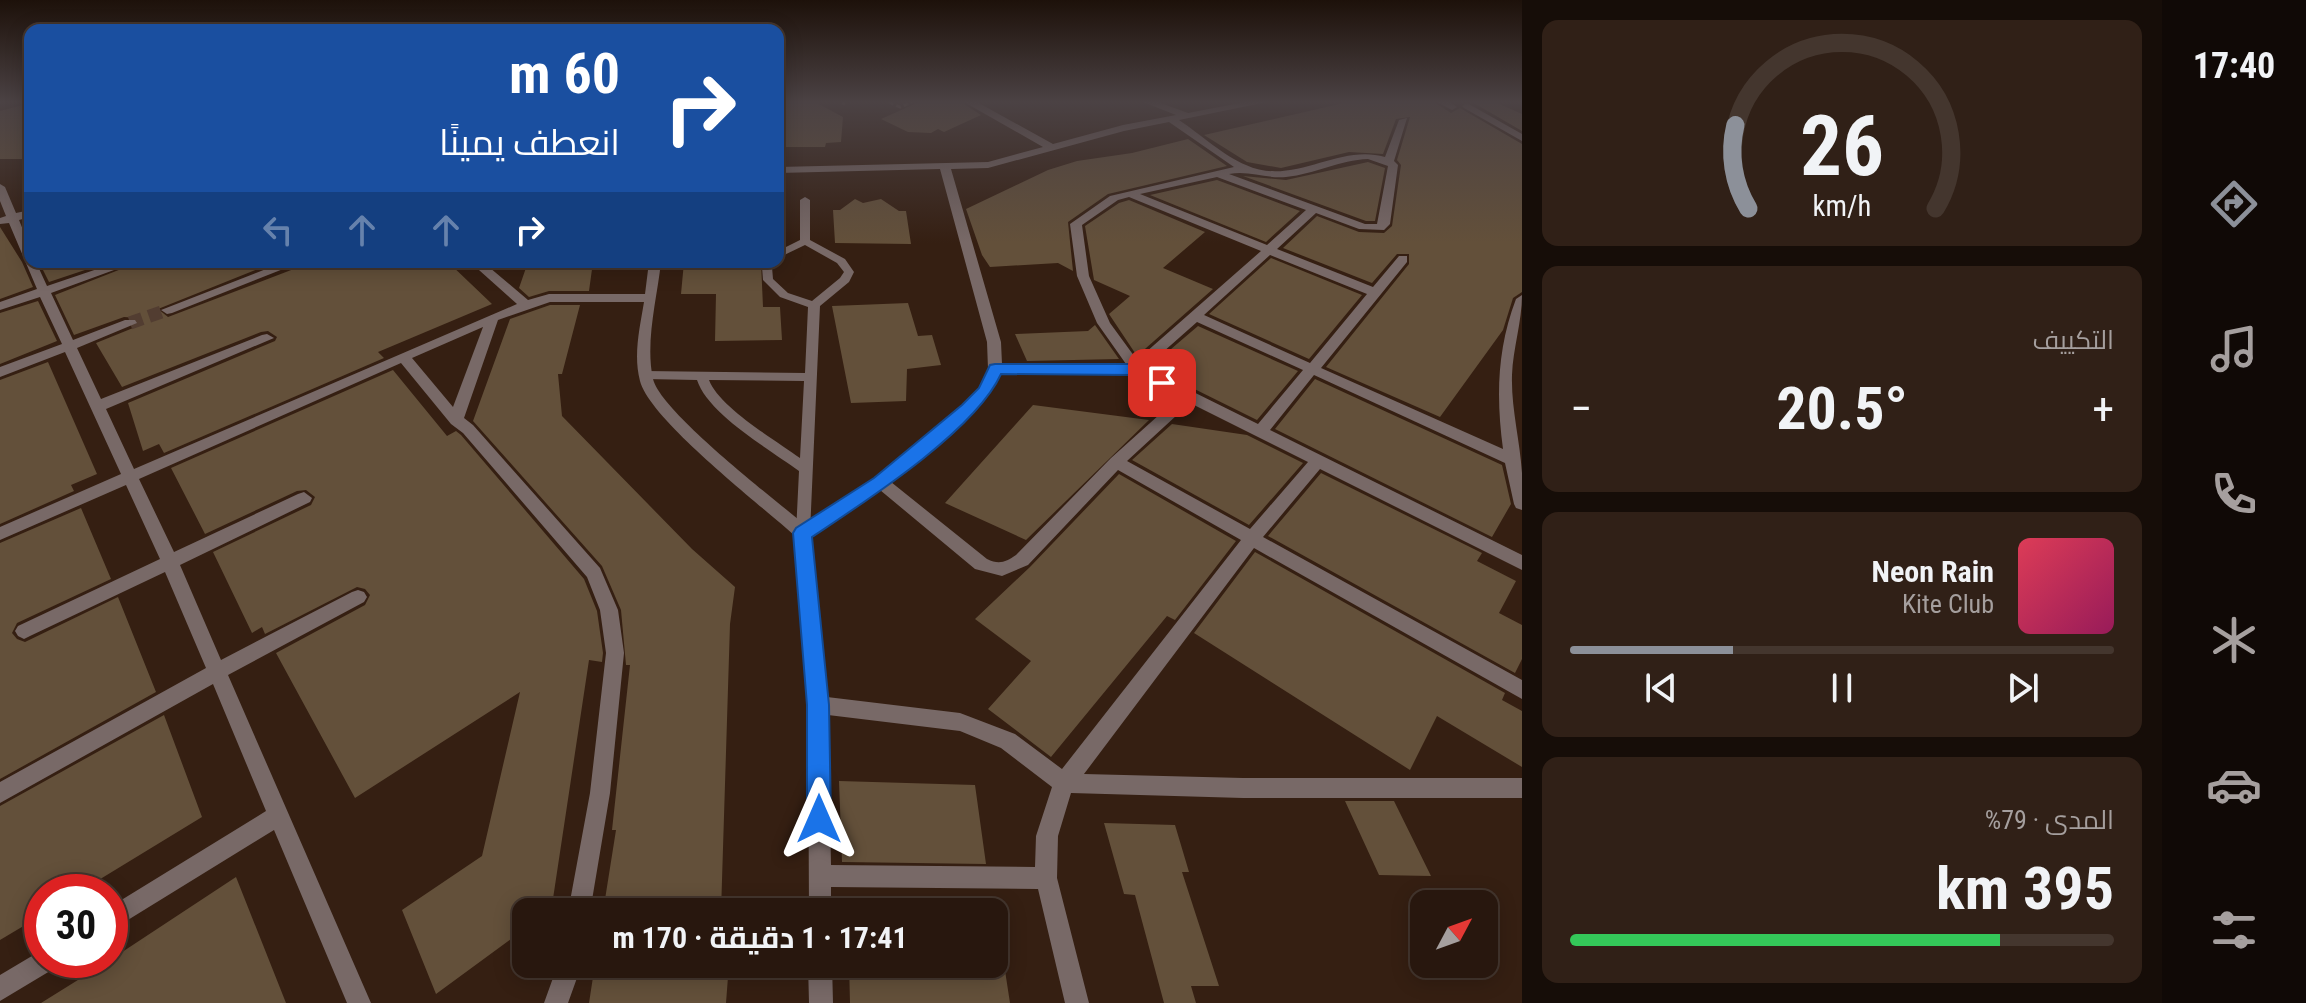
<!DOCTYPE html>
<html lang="ar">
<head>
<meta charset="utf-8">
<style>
	:root { --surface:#28170e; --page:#302017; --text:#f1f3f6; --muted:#a59f9e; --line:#44362e; --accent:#8c9099 }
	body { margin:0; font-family:"Roboto Condensed",Cairo,sans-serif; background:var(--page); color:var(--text); direction:rtl; height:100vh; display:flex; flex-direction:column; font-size:30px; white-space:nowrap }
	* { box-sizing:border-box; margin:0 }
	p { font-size:26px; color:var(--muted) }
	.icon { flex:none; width:44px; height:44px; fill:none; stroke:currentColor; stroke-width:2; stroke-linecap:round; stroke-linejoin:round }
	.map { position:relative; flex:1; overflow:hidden; direction:ltr }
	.drawer { display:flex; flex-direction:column; gap:20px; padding:20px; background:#160d08; width:640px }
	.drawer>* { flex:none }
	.top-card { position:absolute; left:24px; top:24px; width:760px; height:244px; border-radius:16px; box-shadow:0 4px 20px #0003,0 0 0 2px var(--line); direction:rtl; background:#1a4fa0; color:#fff; overflow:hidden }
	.needle { width:52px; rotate:49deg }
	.fabs { position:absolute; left:1410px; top:890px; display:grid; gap:16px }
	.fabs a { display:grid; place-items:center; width:88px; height:88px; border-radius:16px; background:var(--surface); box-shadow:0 4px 20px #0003,0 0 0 2px var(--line); font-size:40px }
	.speed { position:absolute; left:24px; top:874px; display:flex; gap:16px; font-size:40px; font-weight:700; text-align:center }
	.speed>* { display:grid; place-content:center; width:104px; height:104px; border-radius:50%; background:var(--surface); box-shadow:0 4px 20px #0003,0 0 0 2px var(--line); line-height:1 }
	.speed .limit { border:12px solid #d22; background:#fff; color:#111 }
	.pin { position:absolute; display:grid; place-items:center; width:68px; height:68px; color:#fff; margin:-34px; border-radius:16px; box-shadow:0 4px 12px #0006 }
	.me { position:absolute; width:88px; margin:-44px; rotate:0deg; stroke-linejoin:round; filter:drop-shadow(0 0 6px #0008) }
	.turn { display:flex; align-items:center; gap:28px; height:168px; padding:0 32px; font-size:36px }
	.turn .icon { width:104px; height:104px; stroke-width:2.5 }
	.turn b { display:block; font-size:56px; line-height:68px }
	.lanes { display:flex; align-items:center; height:76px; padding:0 32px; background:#0003; justify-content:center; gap:40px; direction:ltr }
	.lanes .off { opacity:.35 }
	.big { font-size:60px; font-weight:700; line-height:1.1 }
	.drawer .card { flex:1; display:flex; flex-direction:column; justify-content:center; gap:12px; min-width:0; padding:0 28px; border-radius:16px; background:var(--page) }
	.drawer .dial { align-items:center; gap:0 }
	.dial svg { height:208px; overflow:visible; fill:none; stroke:var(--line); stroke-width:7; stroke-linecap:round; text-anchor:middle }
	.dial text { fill:var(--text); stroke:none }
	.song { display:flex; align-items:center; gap:24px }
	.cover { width:96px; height:96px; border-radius:12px; background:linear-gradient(135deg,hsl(350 70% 55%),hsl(330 70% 35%)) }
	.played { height:8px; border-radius:4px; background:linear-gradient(90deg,var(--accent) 30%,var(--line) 30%) }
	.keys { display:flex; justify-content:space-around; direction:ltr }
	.heat { display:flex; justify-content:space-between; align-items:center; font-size:44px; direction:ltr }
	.charge { height:12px; border-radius:6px; background:linear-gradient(90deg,#34c759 79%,var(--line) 0) }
	.trip { position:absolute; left:512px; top:898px; width:496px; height:80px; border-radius:16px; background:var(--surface); box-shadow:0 4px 20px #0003,0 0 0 2px var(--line); font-weight:700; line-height:80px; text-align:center; direction:rtl }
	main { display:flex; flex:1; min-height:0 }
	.dock { display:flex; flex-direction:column; width:144px; justify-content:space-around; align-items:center; background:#100906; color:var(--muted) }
	.dock .icon { width:56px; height:56px }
	.dock .selected { color:var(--accent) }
	.dock b { font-size:36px; color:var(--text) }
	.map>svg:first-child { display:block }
	.building { fill:#63503a }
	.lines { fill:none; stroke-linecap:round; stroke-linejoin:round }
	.minor-tunnel { stroke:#523d31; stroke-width:13; stroke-dasharray:13 7; stroke-linecap:butt }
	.path { stroke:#928075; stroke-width:3; stroke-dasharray:5 3; stroke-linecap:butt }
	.service { fill:#786967; fill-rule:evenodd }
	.minor { fill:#786967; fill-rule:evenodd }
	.route { fill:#1a73e8; stroke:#114b97; stroke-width:2 }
</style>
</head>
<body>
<main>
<nav class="dock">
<b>17:40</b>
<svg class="icon selected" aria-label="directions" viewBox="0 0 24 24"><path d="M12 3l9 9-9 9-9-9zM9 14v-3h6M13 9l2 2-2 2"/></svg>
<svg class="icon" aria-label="music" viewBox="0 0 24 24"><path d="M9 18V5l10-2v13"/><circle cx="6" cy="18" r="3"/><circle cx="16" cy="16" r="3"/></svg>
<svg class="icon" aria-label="phone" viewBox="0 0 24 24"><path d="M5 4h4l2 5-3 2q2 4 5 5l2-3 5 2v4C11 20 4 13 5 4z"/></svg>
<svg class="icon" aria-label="climate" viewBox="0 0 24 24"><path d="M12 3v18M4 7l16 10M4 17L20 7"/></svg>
<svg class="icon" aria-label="car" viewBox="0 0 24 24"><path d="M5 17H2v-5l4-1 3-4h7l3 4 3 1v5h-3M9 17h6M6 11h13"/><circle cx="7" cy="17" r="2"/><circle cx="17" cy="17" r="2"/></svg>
<svg class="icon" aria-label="filters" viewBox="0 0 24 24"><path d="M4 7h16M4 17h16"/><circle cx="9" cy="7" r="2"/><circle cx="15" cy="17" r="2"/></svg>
</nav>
<section class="drawer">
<div class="card dial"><svg viewBox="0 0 100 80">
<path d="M14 69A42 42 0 1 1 86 69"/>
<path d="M14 69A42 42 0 0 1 9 37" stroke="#8c9099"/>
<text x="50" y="56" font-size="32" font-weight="700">26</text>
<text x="50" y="72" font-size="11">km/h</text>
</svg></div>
<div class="card"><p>التكييف</p>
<div class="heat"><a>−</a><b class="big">20.5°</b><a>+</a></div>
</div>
<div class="card">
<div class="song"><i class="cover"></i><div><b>Neon Rain</b><p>Kite Club</p></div></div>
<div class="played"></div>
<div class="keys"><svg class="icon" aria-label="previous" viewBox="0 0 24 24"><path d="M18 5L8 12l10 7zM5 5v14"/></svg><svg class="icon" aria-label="pause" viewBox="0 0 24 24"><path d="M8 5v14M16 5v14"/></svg><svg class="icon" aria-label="next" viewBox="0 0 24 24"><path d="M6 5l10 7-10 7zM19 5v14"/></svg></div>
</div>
<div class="card"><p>المدى · 79%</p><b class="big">395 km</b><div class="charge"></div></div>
</section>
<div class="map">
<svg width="1522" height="1003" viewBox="0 0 1522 1003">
	<rect width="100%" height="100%" fill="#351f12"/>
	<path class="building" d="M778,102H815L843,117L841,142L826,143L825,147H780Z
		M919,102H961L981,115L944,132L938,129L931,133L908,132L881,119Z
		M1348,102H1434L1451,113L1460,108L1522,144V292L1513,298L1503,330L1440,417L1326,367L1409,264V254H1397L1372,283L1283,248L1317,216L1359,232L1384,233L1392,226L1401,165L1397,160L1410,117L1396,119L1383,154L1349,152L1281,168L1247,162L1204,135Z
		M1472,102H1495L1522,114V131Z
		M30,103V159H0V111Z
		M1188,139L1227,166L1108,194L1068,222L1073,271L1058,263L990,267L982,255L966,209L1048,170L1077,161L1132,153Z
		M1368,162L1385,168L1375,221H1366L1243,176L1286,180Z
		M1217,180L1300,211L1266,242L1150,195Z
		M855,199L863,203L881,199L899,211H906L911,244L835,243L833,210H840Z
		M1129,200L1205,232L1163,268L1213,289L1137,356L1109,314L1130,296L1094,280L1085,226L1119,203Z
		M0,227L22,262L33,287L0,299Z
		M1271,258L1362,295L1309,359L1209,314Z
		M39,262H109L49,282Z
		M139,262L273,263L158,309L168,317L312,262H448L492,304L378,352L384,358L164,453L159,444L143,451L128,403L275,341L277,337L268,331L261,332L122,387L96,343L138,326V318L124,317L74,335L55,295Z
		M528,262H593L589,291H549L529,297L519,288Z
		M684,262H761L763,307H780L782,340L715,341L716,294H681Z
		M38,301L57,341L0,364V313Z
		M908,303L918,336L932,335L941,365L907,369L906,401L851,403L832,306Z
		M550,305H580L562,374H558L562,416L692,549L735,587L730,624L721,912H603L616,830H612L630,665H626L621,610L602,566L473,421L510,319Z
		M1095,325L1119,359L1027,361L1015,334L1088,331Z
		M1198,326L1298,371L1257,420L1150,367Z
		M48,362L97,474L71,485L74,491L0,524V380Z
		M393,370L447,436L456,431L461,435L584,579L597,611L603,653L602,662L589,660L551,912H526V928L436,994L402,910L482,856L520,692L355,798L276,653L365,605L370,595L365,589L357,587L265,634L262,627L252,633L213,552L311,505L315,497L306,490L297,491L205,534L171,468Z
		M1315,379L1502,465L1511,504L1492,537L1275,429Z
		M1033,405L1149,420L1026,540L945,503Z
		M1172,424L1247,435L1303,463L1249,525L1132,460Z
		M1321,473L1482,553L1477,561L1516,581L1499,613L1522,625V659L1515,673L1268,536Z
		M1119,474L1236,541L1175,620L1167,616L1051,757L988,709L1031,661L975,619L1030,567Z
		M81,508L111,579L17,623L12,633L17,639L25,642L118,597L156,692L0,779V543Z
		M1255,552L1505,693L1502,700L1522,711V767L1437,716L1410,770L1194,633Z
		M164,715L202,817L79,892H42V915L0,940V806Z
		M839,781L975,785L986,864L842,862Z
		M1345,801H1394L1431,876L1379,875Z
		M1104,823L1175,825L1189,872H1182L1219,986H1191L1196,1003H1164L1135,895L1124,894Z
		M236,877L286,1003H41L110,960Z
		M595,964H729L726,1003H589Z
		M849,964H1004L1010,1003H850Z"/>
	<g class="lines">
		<path class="minor-tunnel" d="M130,323L167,310"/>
		<path class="path" d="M889,102L900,107L912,102
			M843,105L844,102"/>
		<path class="service" d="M805,197L810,200V240L845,259L854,272L849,282L820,306L810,533L808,537H798L796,533L799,471C769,449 708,414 697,380L645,379L639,375L645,371L805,373L808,307L780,297L763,280L762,267L765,262H776L772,267L773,279L788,293L812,301L840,278L844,272L837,263L805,245L778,258V251L800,240V200ZM709,380L804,381L800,458C775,440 719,407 709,380Z"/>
		<path class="minor" d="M964,102H977L1053,144L1123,125L1176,115L1143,102H1158L1188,113L1245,102H1267L1179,120C1200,134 1224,156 1246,165C1293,187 1338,143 1385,157L1399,120L1407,118L1394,161L1398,165L1390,224L1384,230L1359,229L1316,213L1277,249L1373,287L1399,256H1407V262L1321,368L1503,449C1496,397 1497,349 1516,299L1522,295C1522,322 1513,348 1512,375C1511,408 1520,440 1522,473C1522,485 1522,498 1522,510L1516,508L1514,504L1505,463L1314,375L1270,430L1522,555V570L1320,469L1263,537L1522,680V699L1254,548L1084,774L1243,778H1522V798H1243L1071,793L1058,836L1057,878L1089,1003H1065L1038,889L831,887V912H809L808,705L795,536C761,505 650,420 640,381C633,355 640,327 644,302H550L498,320L464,418L473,425L600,568L618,610L624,653L610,793L590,912H568L590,793L606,653L600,610L587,577L463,433L451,424L401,363L139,479L174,552L298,494L304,492L312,498L310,502L180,565L221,660L352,592L358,590L364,592L367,597L364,602L228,675L371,1003H347L274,830L110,931V907L266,811L213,684L0,803V782L206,668L165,572L30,636L24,639L18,636L15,631L18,626L160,559L126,485L0,540V527L121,474L65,352L0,377V367L62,344L40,297L0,310V302L37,289L9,223L0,224V218L6,216L0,201V184L5,187L16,213L30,210V217L19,220L30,247V262H36L47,286L118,262H136L51,293L73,340L125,320H135L137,323L77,348L101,399L262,335L267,334L274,338L106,409L134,469L517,304L470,262H483L528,300L549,294H645L649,262H661C657,299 645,342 653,379C661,412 773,498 804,524L875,478L963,406L979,388L988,369L987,342L940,169L778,173V167L988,162L1043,147ZM1169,122L1234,167L1110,196L1070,224L1077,276L1097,323L1126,364H1002L1001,342L951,169L988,168L1124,131ZM1368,159L1388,166L1377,224H1365L1229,174C1249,170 1266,179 1286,177C1315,174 1340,160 1368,159ZM1217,177L1306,210L1267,245L1140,194ZM1129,197L1261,251L1137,360L1110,323L1089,276L1082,225L1118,200ZM1270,255L1367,294L1310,363L1204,315ZM1197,322L1303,370L1258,424L1145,368ZM483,327L453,407L412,358ZM1000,374H1134L1179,397L1111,458L1016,555C1006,562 999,565 987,559L891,482C929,450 978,419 1000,374ZM1190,403L1308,462L1250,529L1127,461ZM1118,470L1241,540L1062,769L1015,734L960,713L827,697L812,536L880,490L975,569L1002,576L1028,565ZM828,715L960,731L1001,748L1052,787L1036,836L1035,867L831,865Z
			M1437,102H1450L1457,107L1452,110Z
			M1467,103L1522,134V141L1464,108L1462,106Z
			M284,262H301L172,313L167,314L161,310Z
			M42,950V960H59L55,968L0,1001V975Z
			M558,964H582L568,1003H544Z
			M808,964H832L833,1003H809Z"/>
	</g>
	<linearGradient id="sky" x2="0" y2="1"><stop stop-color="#1d110a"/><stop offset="0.42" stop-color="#4b4244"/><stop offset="1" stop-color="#4b4244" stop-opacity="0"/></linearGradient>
	<rect width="1522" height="243" fill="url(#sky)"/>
	<path class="route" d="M995,364H1136L1170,383L1162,388L1133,375L1001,374C975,431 866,501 812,537L829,705L831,819L827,828L819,831L810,828L807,819V705L793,533L796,528L874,478L962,405L979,388L990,365Z"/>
</svg>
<div class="fabs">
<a><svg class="needle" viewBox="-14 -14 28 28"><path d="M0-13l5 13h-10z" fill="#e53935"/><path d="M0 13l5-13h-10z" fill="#a59f9e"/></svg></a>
</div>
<div class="speed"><div class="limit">30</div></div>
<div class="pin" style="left:1162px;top:383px;background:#d93025"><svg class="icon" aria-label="arrive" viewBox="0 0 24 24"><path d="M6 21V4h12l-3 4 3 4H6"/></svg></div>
<svg class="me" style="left:819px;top:819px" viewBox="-20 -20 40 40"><path d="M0-17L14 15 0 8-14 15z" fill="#1a73e8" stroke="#fff" stroke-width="4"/></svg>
<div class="trip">17:41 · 1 دقيقة · 170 m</div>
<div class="top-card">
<div class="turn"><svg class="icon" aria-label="right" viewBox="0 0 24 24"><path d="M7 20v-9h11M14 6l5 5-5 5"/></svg><div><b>60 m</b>انعطف يمينًا</div></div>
<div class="lanes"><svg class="icon off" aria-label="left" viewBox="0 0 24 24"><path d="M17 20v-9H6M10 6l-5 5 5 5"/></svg><svg class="icon off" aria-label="ahead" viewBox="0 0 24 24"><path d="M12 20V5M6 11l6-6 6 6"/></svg><svg class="icon off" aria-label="ahead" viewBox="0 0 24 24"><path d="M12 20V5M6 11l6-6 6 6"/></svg><svg class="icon" aria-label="right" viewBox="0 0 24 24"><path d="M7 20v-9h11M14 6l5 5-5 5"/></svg></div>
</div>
</div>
</main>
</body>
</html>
